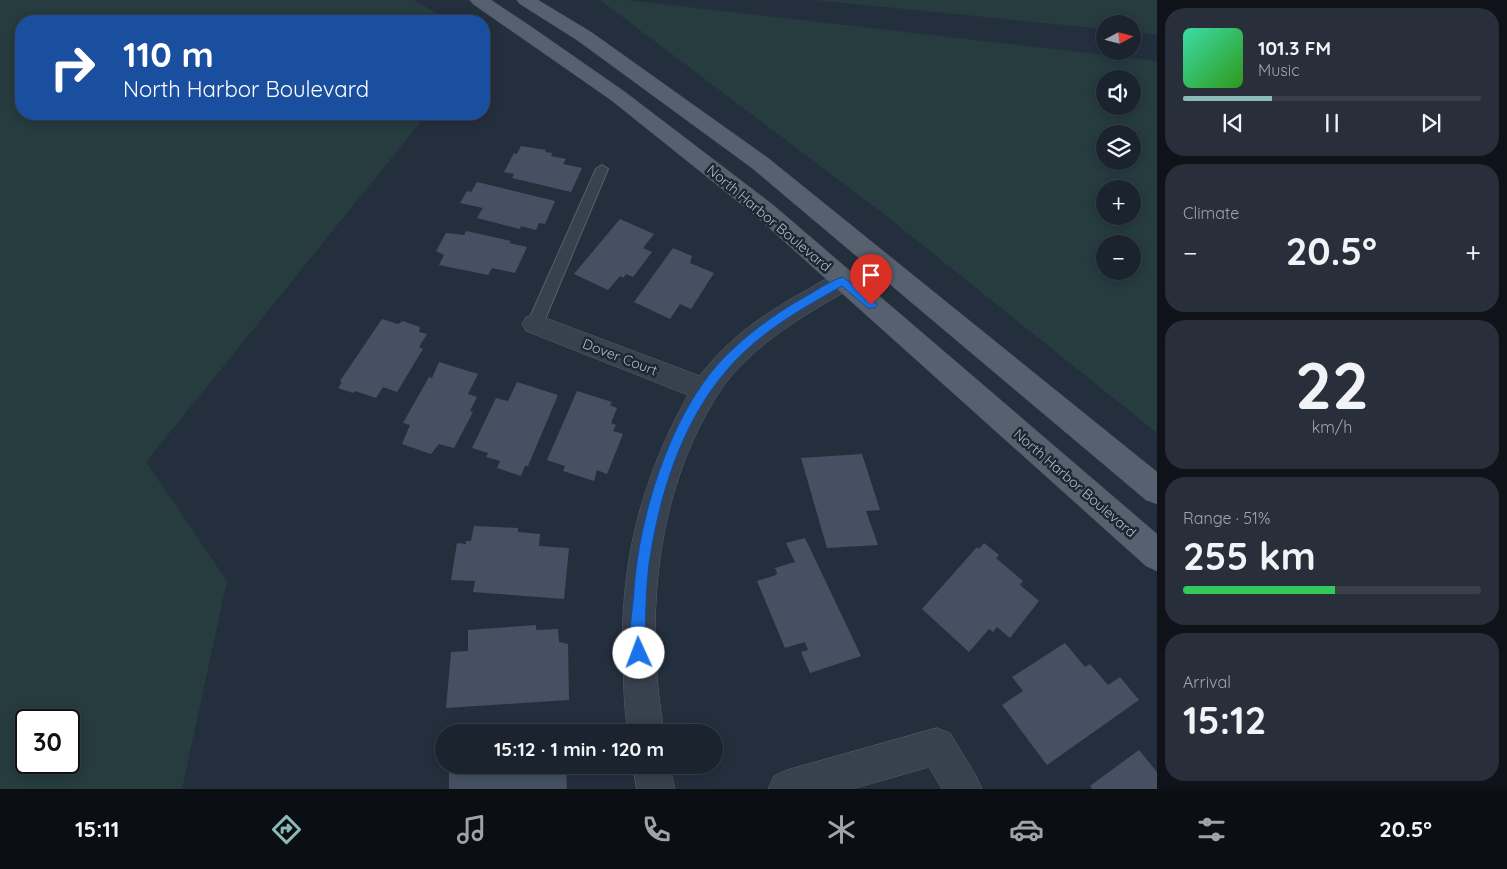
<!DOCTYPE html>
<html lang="en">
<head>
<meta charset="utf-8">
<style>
	:root { --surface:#1b232e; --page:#282f3a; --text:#f1f3f6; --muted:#a0a4aa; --line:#39404a; --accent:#8bbbb9 }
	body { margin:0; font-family:Quicksand,sans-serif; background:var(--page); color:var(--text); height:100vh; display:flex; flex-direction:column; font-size:19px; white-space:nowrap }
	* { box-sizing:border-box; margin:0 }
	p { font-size:16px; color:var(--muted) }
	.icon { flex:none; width:28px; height:28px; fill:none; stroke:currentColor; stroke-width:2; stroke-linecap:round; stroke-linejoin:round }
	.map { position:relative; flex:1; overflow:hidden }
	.drawer { display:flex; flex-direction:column; gap:8px; padding:8px; background:#0f1319; width:350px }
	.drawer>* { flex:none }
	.guide { position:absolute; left:15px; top:15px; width:475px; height:105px; border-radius:20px; box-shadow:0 2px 12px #0003,0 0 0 1px var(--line); background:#1a4fa0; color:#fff; overflow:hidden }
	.needle { width:32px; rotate:83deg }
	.tools { position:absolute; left:1096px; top:15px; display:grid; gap:10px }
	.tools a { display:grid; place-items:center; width:45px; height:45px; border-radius:50%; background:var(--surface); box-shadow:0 2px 12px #0003,0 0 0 1px var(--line); font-size:25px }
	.speed { position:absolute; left:15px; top:709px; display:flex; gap:10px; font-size:25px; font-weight:700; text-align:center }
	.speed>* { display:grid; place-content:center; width:65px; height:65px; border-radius:50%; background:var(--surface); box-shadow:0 2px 12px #0003,0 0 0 1px var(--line); line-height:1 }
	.speed .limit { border:2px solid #111; border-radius:8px; background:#fff; color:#111 }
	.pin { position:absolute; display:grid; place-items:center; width:42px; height:42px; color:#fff; margin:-51px -21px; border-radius:50% 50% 50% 0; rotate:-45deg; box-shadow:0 0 5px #0007 }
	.pin .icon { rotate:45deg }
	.me { position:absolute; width:55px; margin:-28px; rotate:358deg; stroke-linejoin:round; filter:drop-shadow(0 0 4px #0008) }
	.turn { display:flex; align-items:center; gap:18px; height:105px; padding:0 25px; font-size:22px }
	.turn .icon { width:65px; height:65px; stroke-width:2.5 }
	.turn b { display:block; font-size:35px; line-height:42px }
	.big { font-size:38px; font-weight:700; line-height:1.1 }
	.drawer .tile { flex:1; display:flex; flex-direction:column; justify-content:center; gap:8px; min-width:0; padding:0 18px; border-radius:20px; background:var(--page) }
	.drawer .dial { align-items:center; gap:0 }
	.dial b { font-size:65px; line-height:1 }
	.song { display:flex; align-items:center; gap:15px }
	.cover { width:60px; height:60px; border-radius:8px; background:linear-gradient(135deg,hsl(160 70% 55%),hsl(110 70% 35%)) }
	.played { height:5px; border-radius:2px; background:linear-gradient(90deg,var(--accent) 30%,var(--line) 30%) }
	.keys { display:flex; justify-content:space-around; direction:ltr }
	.heat { display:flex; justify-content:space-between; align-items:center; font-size:28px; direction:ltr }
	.charge { height:8px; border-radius:4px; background:linear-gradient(90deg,#34c759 51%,var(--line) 0) }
	.trip { position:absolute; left:435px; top:724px; width:288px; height:50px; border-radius:25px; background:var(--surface); box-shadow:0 2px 12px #0003,0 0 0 1px var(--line); font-weight:700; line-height:50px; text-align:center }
	.tab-bar { display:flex; height:80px; justify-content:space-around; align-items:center; background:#0b0e12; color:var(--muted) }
	.tab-bar .icon { width:35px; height:35px }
	.tab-bar .on { color:var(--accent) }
	.tab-bar b { font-size:22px; color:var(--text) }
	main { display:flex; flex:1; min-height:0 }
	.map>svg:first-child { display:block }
	.green { fill:#263c3f; fill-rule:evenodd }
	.building { fill:#455162 }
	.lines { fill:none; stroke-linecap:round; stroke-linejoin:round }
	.service-casing { stroke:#565f6c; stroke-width:2 }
	.minor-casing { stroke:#565f6c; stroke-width:1 }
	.primary-casing { stroke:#414a57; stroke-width:1 }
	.service { fill:#38414e; fill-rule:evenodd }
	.minor { fill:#38414e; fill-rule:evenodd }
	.primary { fill:#56606e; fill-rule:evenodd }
	.route { fill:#1a73e8; stroke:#114b97 }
	.labels { text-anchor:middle; stroke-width:5; stroke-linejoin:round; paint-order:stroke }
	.street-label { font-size:14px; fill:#b4bcc9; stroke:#1d2633 }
</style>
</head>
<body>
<main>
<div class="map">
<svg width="1157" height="789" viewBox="0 0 1157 789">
	<rect width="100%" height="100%" fill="#242f3e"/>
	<path class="green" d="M0,0H414L450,21H21V114H427L146,462L227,581L182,789H0ZM26,720H69V762H26Z
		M600,0H626L1157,61V433L880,211ZM1105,79H1132V106H1105ZM1105,134H1132V161H1105ZM1105,189H1132V216H1105ZM1105,244H1132V271H1105Z
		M814,0H1157V35L1133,32L1132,24H1105V29Z"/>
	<path class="building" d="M521,146L546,150L545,152L552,153L551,156L566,159L563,164L582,168L571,192L512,178L514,174L504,172L514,153L517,154Z
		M477,182L555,201L545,224L539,223L536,230L521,226L520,229L477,218L483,208L460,203L467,191L471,192Z
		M620,219L654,234L643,248L652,252L633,277L626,274L623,278L620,276L608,290L574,274Z
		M466,231L511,241L509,243L527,247L515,273L492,268L488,275L439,265L444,255L436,251L446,233L464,235Z
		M673,248L692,256L690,263L714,273L691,309L680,304L670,319L634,302Z
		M382,319L398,324L403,321L420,327L419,332L427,334L419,347L423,349L397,392L383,387L376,398L355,391L353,393L338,388L342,382L340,381Z
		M439,362L478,374L468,394L477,397L470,411L473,412L454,448L439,444L431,454L402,444L410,425L403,423L429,377L432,378Z
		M517,382L558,395L528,466H525L521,476L497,468L500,461L486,457L488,453L472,448L496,398L508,401Z
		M577,391L612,402L610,405L617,408L611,423L616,425L613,431L623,434L607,474L597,470L594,481L563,471L565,466L547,460Z
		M862,454L880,510L866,511L878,545L827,548L801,458Z
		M474,526L518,528V532L540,534L539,546L569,548L564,599L473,592L475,581L451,580L457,543L466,544V541H471Z
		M805,538L861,656L810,673L801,652L808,650L805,642L785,648L757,581L776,575L777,573L775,568L795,562L786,543Z
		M984,543L999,555L996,558L1023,581L1020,585L1039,601L1010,638L997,627L993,632L989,629L969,652L922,609L977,547L979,549Z
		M536,625V630L558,629L559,642L568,644L569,700L446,708L451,652L468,651V630Z
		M1065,643L1085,667L1090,664L1108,685L1120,677L1139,700L1047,765L1002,705L1023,691L1012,677Z
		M1139,750L1157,772V789H1092L1090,786Z
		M449,765H566L567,789H449Z"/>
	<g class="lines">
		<defs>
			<path id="service" d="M602,165L608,169L543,324L540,328L535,330L530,328L527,324L596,169Z"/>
			<path id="minor" d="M843,272L852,274L855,281L852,288C809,312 766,337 733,374C718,391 707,412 697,432C653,524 647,632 664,732H628C624,710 624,687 623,664C619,566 640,482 688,395L526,331L522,324L526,317L535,314L700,376C727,339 765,313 805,291C817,284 829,276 843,272Z
				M937,728L950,733L976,776L982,789H942L929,767L852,789H768L774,776L787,770Z
				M633,765H669L675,789H637Z"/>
			<path id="primary" d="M470,0H491L533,28L625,92L772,204L1157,534V571L1146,566L756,216L611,100L473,4Z
				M517,0H538L591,32L768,158L1157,472V504L1146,500L752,168L577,40L520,4Z"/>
		</defs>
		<use href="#service" class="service-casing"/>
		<use href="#minor" class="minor-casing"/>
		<use href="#primary" class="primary-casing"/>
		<use href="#service" class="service"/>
		<use href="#minor" class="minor"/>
		<use href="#primary" class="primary"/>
	</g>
	<path class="route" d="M843,277L875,302L877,305L875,308H868L842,286C801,309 758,333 727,370C681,423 659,496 649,564C646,586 646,610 645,632C645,641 648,650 644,658L639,660L634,658C626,639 633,611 634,590C639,517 669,419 719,363C743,337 773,315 803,298C816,291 829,281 843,277Z"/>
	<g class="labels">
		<g class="street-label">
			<text transform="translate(769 218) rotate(40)" y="5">North Harbor Boulevard</text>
			<text transform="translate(620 357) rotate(21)" y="5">Dover Court</text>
			<text transform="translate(1075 483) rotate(41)" y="5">North Harbor Boulevard</text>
		</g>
	</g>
</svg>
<div class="tools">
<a><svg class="needle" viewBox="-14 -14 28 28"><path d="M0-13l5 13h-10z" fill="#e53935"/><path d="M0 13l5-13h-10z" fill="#a0a4aa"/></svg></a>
<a><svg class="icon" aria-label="sound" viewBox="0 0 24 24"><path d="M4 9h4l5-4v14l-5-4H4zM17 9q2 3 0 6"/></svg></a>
<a><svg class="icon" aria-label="layers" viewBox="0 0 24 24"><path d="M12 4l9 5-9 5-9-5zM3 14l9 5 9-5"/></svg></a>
<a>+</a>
<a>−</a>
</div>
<div class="speed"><div class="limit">30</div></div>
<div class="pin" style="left:871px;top:305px;background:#d93025"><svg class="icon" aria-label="arrive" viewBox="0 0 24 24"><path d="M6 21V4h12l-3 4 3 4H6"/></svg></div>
<svg class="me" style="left:639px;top:653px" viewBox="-20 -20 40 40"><circle r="19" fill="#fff"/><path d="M0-13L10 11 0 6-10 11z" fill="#1a73e8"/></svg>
<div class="trip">15:12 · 1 min · 120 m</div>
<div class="guide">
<div class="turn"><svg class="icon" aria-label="right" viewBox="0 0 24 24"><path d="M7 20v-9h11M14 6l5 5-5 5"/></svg><div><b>110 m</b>North Harbor Boulevard</div></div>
</div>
</div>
<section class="drawer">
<div class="tile">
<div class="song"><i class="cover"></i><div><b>101.3 FM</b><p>Music</p></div></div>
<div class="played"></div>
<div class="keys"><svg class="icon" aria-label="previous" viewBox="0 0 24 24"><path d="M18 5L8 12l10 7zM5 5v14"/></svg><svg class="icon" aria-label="pause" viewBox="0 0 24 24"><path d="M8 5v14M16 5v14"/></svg><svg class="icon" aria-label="next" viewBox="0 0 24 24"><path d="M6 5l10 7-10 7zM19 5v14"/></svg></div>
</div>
<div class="tile"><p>Climate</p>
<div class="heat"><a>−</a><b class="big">20.5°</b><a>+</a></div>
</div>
<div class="tile dial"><b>22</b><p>km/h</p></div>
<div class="tile"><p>Range · 51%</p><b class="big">255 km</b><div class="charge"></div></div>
<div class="tile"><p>Arrival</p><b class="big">15:12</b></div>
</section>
</main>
<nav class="tab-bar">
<b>15:11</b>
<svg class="icon on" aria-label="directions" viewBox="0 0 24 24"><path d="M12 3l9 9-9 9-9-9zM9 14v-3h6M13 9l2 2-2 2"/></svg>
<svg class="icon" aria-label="music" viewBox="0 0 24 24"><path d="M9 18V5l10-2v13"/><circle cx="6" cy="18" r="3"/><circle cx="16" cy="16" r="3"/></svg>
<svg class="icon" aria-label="phone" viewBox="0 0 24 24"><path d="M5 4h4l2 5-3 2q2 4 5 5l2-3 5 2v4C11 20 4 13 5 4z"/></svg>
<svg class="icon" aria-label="climate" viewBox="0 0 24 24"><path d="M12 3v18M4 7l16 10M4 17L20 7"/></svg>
<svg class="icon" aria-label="car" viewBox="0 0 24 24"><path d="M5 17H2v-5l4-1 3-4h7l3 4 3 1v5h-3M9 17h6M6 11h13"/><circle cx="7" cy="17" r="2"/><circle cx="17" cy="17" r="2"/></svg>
<svg class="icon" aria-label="filters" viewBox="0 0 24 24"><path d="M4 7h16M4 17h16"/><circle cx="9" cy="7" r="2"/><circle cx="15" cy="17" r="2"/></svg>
<b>20.5°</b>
</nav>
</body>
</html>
